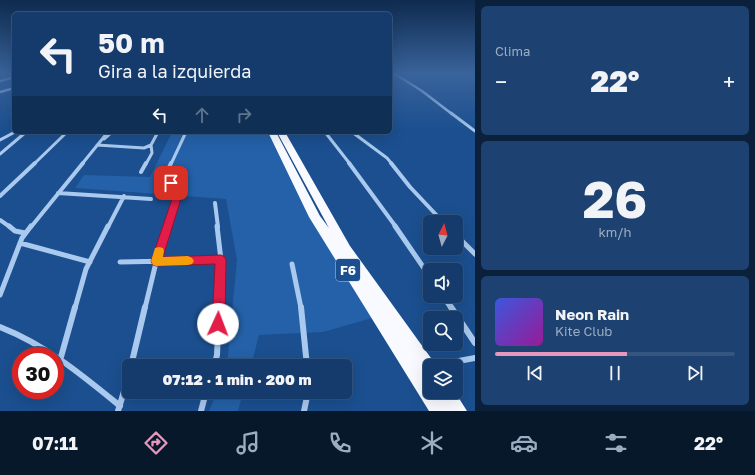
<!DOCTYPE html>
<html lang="es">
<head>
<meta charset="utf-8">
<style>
	:root { --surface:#143b6b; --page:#1d4271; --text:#f1f3f6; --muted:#9dadc1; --line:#33557e; --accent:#e797bd }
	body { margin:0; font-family:"Golos Text",sans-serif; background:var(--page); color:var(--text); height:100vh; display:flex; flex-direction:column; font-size:15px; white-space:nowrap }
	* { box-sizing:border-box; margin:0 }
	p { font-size:13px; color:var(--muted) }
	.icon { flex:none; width:22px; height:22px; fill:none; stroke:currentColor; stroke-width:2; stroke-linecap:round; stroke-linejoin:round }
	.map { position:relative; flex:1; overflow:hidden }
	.side { display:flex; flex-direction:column; gap:6px; padding:6px; background:#0b203b; width:280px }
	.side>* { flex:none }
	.guide { position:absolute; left:12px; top:12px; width:380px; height:122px; border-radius:6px; box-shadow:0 4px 16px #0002,0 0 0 1px var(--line); background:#143b6b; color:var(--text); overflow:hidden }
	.needle { width:26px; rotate:6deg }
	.controls { position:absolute; left:423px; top:215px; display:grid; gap:8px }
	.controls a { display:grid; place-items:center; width:40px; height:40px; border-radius:6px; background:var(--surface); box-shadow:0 4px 16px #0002,0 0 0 1px var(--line); font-size:20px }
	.speed { position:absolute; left:12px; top:347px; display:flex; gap:8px; font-size:20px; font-weight:700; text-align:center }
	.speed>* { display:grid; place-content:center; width:52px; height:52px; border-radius:50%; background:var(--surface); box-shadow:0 4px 16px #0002,0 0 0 1px var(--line); line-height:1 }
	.speed .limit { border:6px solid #d22; background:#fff; color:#111 }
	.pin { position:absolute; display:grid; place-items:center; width:34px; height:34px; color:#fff; margin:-17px; border-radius:8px; box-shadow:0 2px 6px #0006 }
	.me { position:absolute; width:44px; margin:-22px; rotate:2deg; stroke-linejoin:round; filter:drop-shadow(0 0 3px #0008) }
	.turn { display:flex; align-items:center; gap:14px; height:84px; padding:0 20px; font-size:18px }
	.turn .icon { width:52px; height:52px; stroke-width:2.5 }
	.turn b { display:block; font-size:28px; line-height:34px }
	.lanes { display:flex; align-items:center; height:38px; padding:0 20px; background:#0003; justify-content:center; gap:20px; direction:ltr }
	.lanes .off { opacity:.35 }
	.big { font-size:30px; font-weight:800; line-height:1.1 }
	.side .widget { flex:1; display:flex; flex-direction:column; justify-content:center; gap:6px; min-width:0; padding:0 14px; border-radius:6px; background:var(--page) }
	.side .dial { align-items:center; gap:0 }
	.dial b { font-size:52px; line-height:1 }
	.song { display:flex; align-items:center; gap:12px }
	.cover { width:48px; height:48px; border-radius:6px; background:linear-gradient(135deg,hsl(230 70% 55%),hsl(300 70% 35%)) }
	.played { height:4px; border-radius:2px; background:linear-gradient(90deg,var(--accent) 55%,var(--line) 55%) }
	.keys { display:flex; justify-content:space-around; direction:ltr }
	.heat { display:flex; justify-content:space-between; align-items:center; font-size:22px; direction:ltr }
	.trip { position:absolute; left:122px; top:359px; width:230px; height:40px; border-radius:6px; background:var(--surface); box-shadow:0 4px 16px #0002,0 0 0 1px var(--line); font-weight:800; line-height:40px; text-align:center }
	.dock { display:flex; height:64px; justify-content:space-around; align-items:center; background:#08182b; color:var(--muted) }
	.dock .icon { width:28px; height:28px }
	.dock .selected { color:var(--accent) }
	.dock b { font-size:18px; color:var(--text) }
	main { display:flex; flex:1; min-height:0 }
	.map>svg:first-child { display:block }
	.green { fill:#2461a8 }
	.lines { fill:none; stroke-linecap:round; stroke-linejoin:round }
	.minor-far4 { stroke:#a9c9ee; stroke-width:2.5 }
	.minor-far3 { stroke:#a9c9ee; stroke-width:3 }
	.minor-far2 { stroke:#a9c9ee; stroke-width:4 }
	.minor-far1 { stroke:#a9c9ee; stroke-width:5 }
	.minor { stroke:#a9c9ee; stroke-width:6 }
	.trunk { fill:#f8faff; fill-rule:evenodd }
	.route { fill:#e11d48; stroke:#92132f }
	.slow { fill:#f59e0b }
	.labels { text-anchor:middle; stroke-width:4; stroke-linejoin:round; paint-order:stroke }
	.shield { fill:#1b4f8f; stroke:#bbcadd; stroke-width:1 }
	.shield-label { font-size:13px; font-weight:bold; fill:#fff }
</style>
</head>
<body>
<main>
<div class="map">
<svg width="475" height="411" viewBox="0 0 475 411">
	<rect width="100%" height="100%" fill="#1b4f8f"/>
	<path class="green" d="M172,132H273L372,318L323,332L259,335L251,366H227L237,260L226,199L75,188L84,175L150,177Z
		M217,392H243L238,411H209Z"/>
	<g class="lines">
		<path class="minor-far4" d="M395,74L422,91L452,114
			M0,81L14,77
			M0,92L14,88"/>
		<path class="minor-far3" d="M451,113L475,131
			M325,132L350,164
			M352,132L387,158L392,164
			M104,139L112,132
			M0,140L15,132
			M97,145L144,148L151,145L158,132
			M0,154L26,132
			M34,164L67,132
			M82,164L108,132
			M146,164L152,153L151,145
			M171,164L186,132"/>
		<path class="minor-far2" d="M349,163L396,227
			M391,163L410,187L443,222
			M141,172L146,163
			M58,193L151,199
			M0,196L35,163
			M215,203L218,227
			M0,220L10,227
			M31,227L83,163
			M108,227L124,196
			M167,227L176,201V192L166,174L171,163"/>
		<path class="minor-far1" d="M9,226L15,231L25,233
			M217,226L221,260L219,308
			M395,226L430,277
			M456,235L475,254
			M20,243L90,262
			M120,262L221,260
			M292,264L301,308
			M0,295L22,238L31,226
			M443,296L451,308
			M75,308L86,269L108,226
			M145,308L160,246L167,226"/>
		<path class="minor" d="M301,307L307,366
			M451,307L475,343
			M0,327C46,345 82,375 120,406
			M61,357L75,307
			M131,366L145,307
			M214,366L217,355L219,307
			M432,366L475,358
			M118,411L129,375
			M201,411L206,392
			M304,411L308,392"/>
		<path class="trunk" d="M268,132H276L320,216L329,228L277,132H285L350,246L436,365L437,366H430V392H455L467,411H429L309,217Z"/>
	</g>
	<linearGradient id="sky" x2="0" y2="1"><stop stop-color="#0f2b4f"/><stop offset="0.56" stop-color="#39639b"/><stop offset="1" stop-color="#39639b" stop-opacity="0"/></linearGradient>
	<rect width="475" height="131" fill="url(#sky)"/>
	<path class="route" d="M171,180L174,181L180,192V202L163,257L221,255L225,257L226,260L225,324L223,328L218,330L214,328L212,324L215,264L156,266L153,265L151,261L171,202L172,192L167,183Z"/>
	<path class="slow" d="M159,247L163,248L164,251L163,257L188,256L192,258L194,261L192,264L188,265L156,266L153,265L151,261L155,248Z"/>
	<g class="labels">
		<rect class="shield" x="336" y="259" width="24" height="22" rx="3"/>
		<g class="shield-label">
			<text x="348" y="275">F6</text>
		</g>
	</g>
</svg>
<div class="controls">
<a><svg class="needle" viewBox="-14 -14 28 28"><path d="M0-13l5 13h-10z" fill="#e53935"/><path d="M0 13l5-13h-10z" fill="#9dadc1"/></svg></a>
<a><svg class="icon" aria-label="sound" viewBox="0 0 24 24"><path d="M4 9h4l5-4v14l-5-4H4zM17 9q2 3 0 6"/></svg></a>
<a><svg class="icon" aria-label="search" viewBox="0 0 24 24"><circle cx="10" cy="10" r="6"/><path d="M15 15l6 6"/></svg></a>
<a><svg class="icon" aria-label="layers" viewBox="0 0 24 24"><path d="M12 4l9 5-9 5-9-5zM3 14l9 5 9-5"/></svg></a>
</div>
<div class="speed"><div class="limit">30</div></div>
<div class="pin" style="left:171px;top:183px;background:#d93025"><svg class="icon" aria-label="arrive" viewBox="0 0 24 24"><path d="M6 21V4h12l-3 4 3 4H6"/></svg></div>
<svg class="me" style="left:218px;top:324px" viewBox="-20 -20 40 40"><circle r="19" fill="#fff"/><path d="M0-13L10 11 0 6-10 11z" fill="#e11d48"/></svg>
<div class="trip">07:12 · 1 min · 200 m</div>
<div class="guide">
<div class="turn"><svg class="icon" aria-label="left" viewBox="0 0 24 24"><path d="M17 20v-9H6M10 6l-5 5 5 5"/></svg><div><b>50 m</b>Gira a la izquierda</div></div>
<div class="lanes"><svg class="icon" aria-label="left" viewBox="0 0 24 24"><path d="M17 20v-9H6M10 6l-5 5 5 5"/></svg><svg class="icon off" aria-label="ahead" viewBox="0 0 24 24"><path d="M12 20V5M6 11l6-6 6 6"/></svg><svg class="icon off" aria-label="right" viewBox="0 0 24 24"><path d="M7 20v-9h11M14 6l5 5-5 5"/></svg></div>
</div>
</div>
<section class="side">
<div class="widget"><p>Clima</p>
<div class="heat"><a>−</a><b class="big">22°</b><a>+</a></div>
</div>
<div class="widget dial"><b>26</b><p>km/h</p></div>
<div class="widget">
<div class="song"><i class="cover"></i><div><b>Neon Rain</b><p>Kite Club</p></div></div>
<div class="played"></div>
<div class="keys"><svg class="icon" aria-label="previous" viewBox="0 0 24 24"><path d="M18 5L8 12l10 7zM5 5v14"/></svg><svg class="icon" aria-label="pause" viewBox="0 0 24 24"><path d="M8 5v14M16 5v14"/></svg><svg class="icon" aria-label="next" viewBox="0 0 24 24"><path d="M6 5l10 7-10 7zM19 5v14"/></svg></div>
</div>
</section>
</main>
<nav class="dock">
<b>07:11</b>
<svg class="icon selected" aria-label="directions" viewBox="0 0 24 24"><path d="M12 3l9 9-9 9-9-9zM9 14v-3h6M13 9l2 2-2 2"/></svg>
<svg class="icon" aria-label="music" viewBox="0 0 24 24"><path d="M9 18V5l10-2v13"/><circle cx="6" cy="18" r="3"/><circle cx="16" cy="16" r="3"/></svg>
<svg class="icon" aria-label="phone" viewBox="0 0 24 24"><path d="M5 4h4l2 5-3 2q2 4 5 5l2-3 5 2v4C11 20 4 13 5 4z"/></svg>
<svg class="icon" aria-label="climate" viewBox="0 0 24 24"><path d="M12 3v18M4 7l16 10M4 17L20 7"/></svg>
<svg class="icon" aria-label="car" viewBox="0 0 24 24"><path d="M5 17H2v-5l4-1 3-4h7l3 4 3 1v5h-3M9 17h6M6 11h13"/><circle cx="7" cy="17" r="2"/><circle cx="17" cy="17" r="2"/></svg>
<svg class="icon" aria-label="filters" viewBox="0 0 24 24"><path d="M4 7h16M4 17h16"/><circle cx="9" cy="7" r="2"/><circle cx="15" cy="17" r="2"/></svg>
<b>22°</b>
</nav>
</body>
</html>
